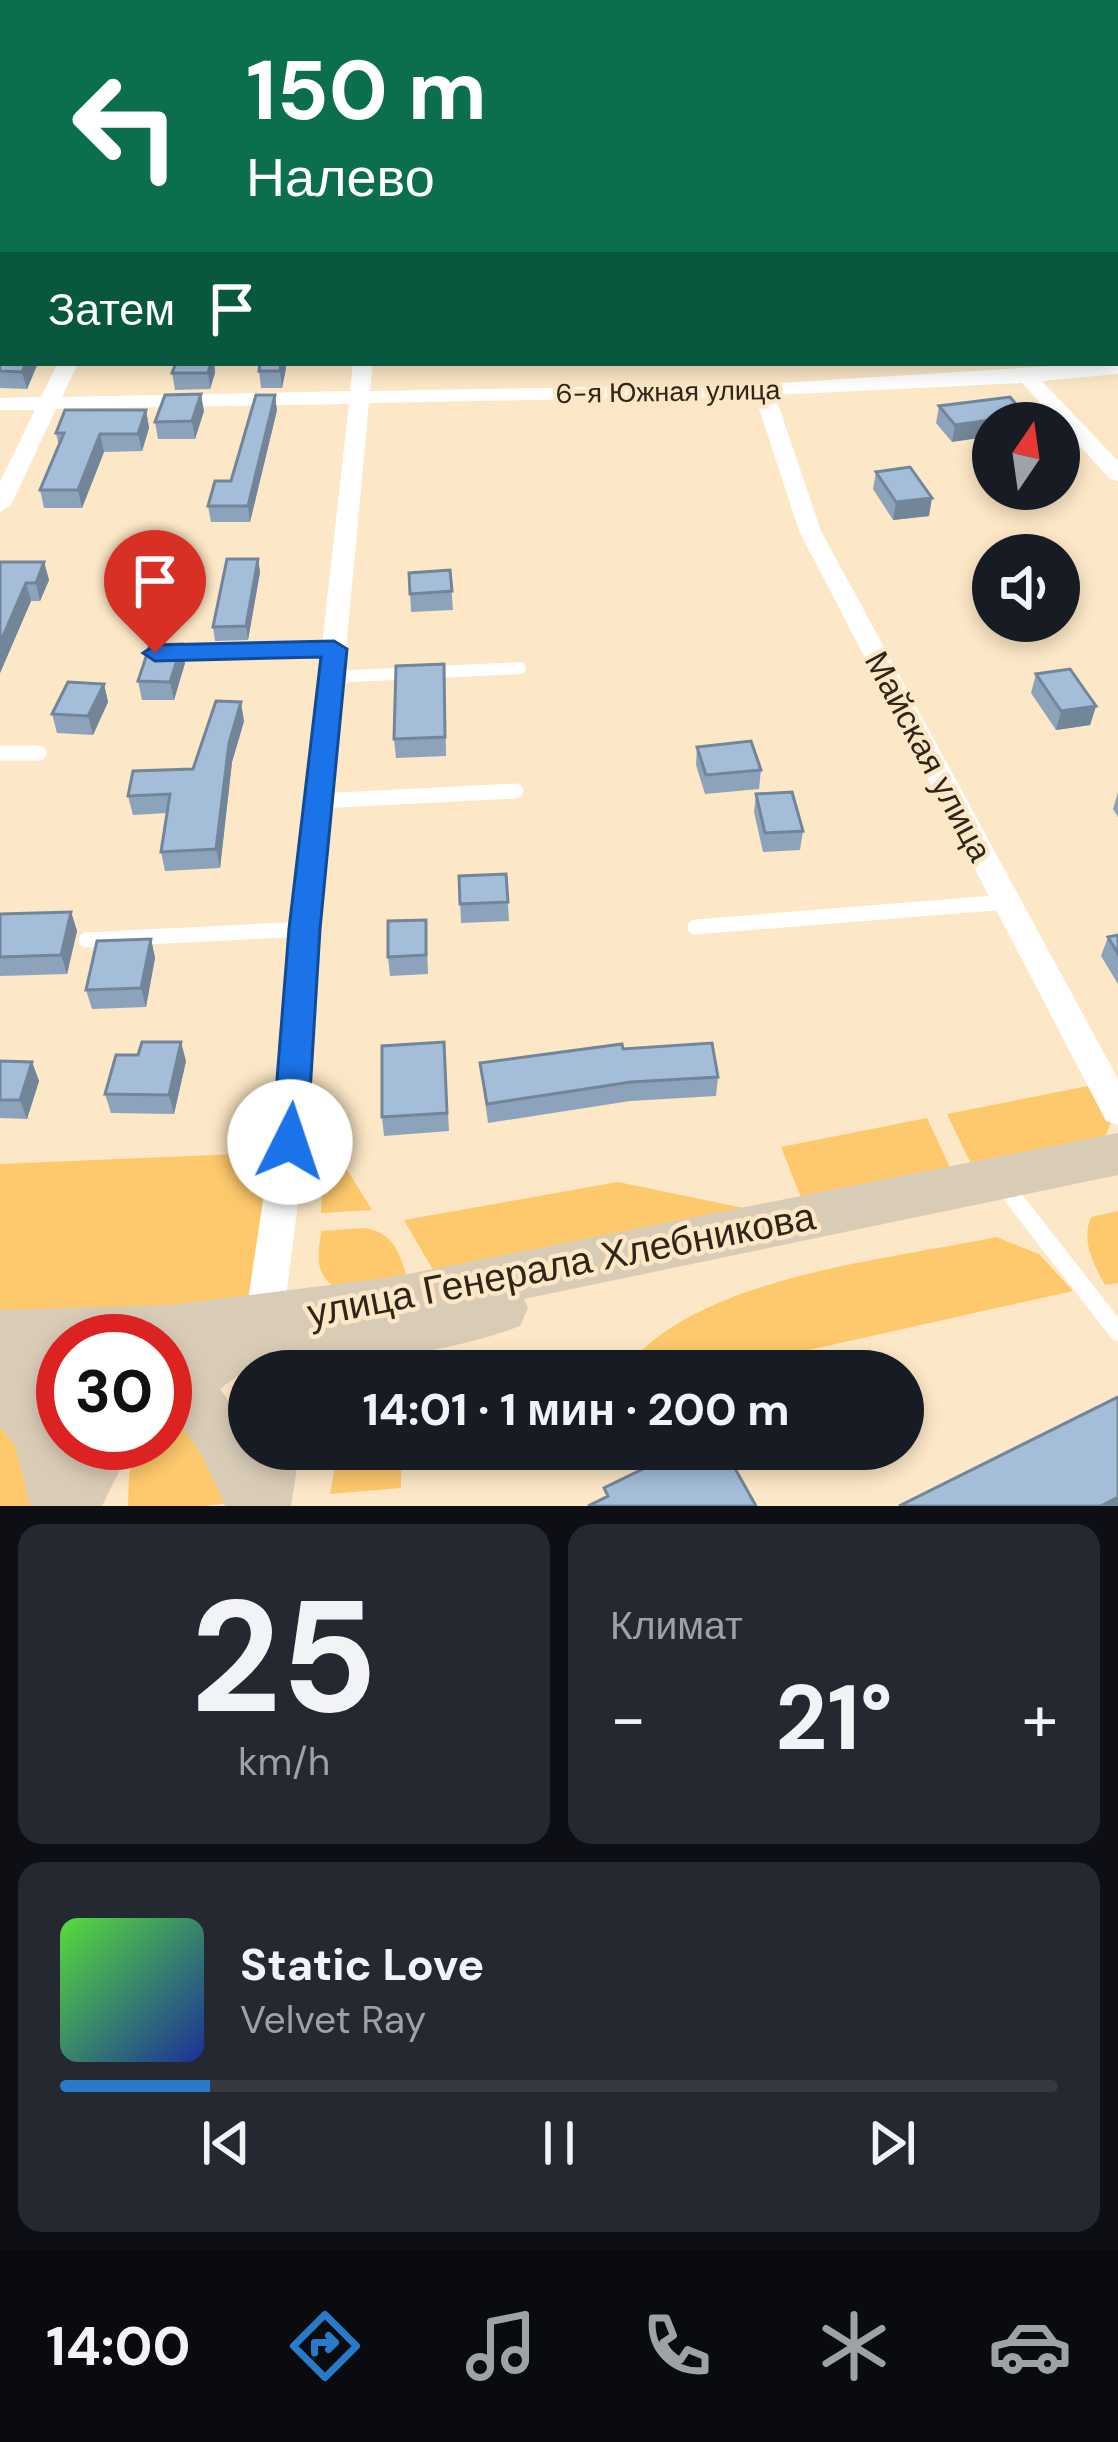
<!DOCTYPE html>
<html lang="ru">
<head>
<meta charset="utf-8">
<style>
	:root { --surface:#171b24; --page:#242831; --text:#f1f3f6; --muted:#9ea1a6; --line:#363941; --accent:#277bc9 }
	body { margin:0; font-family:"DM Sans",sans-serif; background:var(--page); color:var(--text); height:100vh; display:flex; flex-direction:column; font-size:45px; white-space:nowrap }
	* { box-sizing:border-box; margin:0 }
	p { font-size:39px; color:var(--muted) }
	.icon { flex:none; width:66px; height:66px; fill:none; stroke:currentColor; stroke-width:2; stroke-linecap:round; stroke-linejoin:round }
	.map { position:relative; height:1506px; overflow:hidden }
	.side { display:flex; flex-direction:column; gap:18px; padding:18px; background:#0d0f14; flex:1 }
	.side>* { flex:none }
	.top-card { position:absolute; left:0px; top:0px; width:1119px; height:366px; box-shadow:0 6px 18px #0003; background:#0b6e4f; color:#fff; overflow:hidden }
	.needle { width:78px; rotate:13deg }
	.fabs { position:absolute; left:972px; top:402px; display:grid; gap:24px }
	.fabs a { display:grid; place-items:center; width:108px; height:108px; border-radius:50%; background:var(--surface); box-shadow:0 6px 18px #0003; font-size:60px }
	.speed { position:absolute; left:36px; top:1314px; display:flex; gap:24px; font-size:60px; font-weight:700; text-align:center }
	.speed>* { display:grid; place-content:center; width:156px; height:156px; border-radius:50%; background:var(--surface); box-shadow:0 6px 18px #0003; line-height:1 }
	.speed .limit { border:18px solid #d22; background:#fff; color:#111 }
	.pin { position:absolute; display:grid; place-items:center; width:102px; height:102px; color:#fff; margin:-123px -51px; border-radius:50% 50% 50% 0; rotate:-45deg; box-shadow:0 0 12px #0007 }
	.pin .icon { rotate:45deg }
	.me { position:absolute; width:132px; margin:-66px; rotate:4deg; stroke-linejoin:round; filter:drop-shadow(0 0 9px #0008) }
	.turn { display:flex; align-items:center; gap:42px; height:252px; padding:0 48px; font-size:54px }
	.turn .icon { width:156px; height:156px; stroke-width:2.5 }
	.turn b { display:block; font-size:84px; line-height:102px }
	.then { display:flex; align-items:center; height:114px; padding:0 48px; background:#0003; gap:24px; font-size:45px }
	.big { font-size:90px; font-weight:700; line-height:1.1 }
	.side .card { flex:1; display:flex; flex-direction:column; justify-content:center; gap:18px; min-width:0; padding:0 42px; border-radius:24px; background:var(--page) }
	.side .dial { align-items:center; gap:0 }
	.dial b { font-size:156px; line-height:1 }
	.song { display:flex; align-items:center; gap:36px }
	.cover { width:144px; height:144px; border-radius:18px; background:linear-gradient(135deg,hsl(110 70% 55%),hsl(230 70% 35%)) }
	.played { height:12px; border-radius:6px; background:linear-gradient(90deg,var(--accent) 15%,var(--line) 15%) }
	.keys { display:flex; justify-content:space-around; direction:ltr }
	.heat { display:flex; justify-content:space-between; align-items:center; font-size:66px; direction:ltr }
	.side .tiles { flex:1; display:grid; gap:18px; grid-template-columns:1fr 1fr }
	.card:last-child { grid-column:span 2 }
	.trip { position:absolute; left:228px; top:1350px; width:696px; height:120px; border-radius:60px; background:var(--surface); box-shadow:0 6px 18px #0003; font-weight:700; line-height:120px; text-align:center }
	.menu { display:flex; height:192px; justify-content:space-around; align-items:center; background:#090b0e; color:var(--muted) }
	.menu .icon { width:84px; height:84px }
	.menu .current { color:var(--accent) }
	.menu b { font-size:54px; color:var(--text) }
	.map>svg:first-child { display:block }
	.green { fill:#fec96c }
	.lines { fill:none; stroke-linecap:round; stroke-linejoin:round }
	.lane-far2 { stroke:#fff; stroke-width:12 }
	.lane-far1 { stroke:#fff; stroke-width:15 }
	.lane { stroke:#fff; stroke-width:18 }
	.street { fill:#fff; fill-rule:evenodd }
	.secondary { fill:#d9ccb7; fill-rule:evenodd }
	.wall { fill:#8da3bb }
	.shaded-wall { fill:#738599 }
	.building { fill:#a4beda; stroke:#738599; stroke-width:3 }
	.route { fill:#1a73e8; stroke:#114b97; stroke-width:3 }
	.labels { text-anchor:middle; stroke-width:9; stroke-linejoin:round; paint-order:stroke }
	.far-street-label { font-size:27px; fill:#2d2619; stroke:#fce7c6 }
	.street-label { font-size:33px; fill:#2d2619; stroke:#fce7c6 }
	.near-street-label { font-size:39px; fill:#2d2619; stroke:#fce7c6 }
</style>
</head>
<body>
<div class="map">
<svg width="1118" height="1506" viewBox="0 0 1118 1506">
	<rect width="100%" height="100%" fill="#fce7c6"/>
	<path class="green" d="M1098,1084L1112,1119L1104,1140L973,1168L947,1114Z
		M927,1118L952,1172L803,1202L781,1147Z
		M329,1150L338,1155L372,1210L321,1213L324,1151Z
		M285,1152L259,1301L0,1315V1164Z
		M618,1182L763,1212L436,1275L404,1220Z
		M1118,1211V1283L1105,1285C1093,1263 1081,1241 1091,1217Z
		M365,1228C395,1233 401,1256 408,1282L334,1286C313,1272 319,1253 321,1231Z
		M996,1237L1039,1254L1073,1291L715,1371H639L636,1356C715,1275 887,1260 996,1237Z
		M0,1418L54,1506H0Z
		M182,1420L244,1501L207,1506H128L129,1474L140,1445L165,1443V1425Z
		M338,1449H401V1488L330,1494Z"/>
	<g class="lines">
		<path class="lane-far2" d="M166,653L335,649
			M332,677L520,668"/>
		<path class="lane-far1" d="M0,753H39
			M319,801L516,791
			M695,927L1007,902
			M86,940L305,929"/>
		<path class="lane" d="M1002,1183L1118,1332"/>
		<path class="street" d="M371,0H385L370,3Z
			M589,0H603L604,3H590Z
			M783,0H797L800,3H786Z
			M1003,0H1019L1022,3H1006Z
			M1116,62H1118V71H1116Z
			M1116,234H1118V246H1116Z
			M1118,362V374L1042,381L1118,461V481L1110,479L1022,383L775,395L821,531L1118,1079V1125L1106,1121L799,531L755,396L369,403L320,929L306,1141L283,1320L277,1332L264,1337L251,1332L245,1320L272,1141L290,929L349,404L56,409L11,505L0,512V482L35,410H0V398L41,397L58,363H78L62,397L350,391L353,363H373L370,391L763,384Z"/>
		<path class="secondary" d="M1118,1133V1175L524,1299L528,1308L520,1326C433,1359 326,1364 239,1375L220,1389L249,1430V1449H300L291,1506H225C214,1479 192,1426 165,1417V1341H63V1391H42L63,1418V1443H133L102,1506H30L15,1445L0,1427V1310L172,1305L393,1277Z"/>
	</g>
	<path class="wall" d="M0,343L38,363L27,389L0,388Z
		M176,363H214L215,373L210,389L175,390L172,373Z
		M286,368L282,388H261L259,371Z
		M1010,397L952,442L936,423L939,406Z
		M146,410L149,428L142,451L104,452L82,508H44L40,490L59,446L56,433Z
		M277,410L250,522H211L208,506L231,481Z
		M204,411L195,439H158L155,422Z
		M876,472L929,516L893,520L873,489Z
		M258,559L260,572L248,640L215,641L213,627Z
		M0,562H44L49,580L40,601H31L0,673Z
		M450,570L453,610L411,612L409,573Z
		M185,663L174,700H142L138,681Z
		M1036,674L1096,706L1090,725L1056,730L1031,693Z
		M445,682L446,756L396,758L394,739Z
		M104,684L108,702L93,735L57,733L52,714Z
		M244,721L232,762L220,868L165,871L161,852L167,813L133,815L128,796L193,769Z
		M697,747L761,770L759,789L705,794L696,765Z
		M1118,792V817L1113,809Z
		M756,794L803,831L800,850L763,852L754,812Z
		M506,874L509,921L461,923L459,876Z
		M71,912L77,931L67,974L0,976V914Z
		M426,920L428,974L390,976L388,957Z
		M1118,935V984L1101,956L1108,937Z
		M151,939L155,958L146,1007L92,1009L86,990Z
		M444,1042L449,1131L384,1136L382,1117Z
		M623,1049L718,1077L716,1096L630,1101L488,1123L480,1063Z
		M138,1055L186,1061L174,1114L111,1113L105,1094Z
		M0,1061L32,1062L39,1081L27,1119L0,1118Z"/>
	<path class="shaded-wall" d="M43,0H61L57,3H39Z
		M3,171V188L0,191V175Z
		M26,363H38L27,389L22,372Z
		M211,363H214L215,373L210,389L208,373Z
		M281,363H286V368L282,388L280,371Z
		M201,394L204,411L195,439L192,421Z
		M275,395L277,410L250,522L248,506Z
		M146,410L149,428L142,451L138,434Z
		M1025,415L1023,423H993V436L952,442L955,425Z
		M100,434L104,452L82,508L78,490Z
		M932,498L929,516L893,520L896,502Z
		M258,559L260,572L248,640L246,626Z
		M44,562L49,580L40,601L36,583Z
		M26,583L31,601L0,673V643Z
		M182,644L185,663L174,700L170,682Z
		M104,684L108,702L93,735L88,716Z
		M241,702L244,721L232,762L220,868L216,849L229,743Z
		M1096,706L1090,725L1056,730L1061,711Z
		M71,912L77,931L67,974L61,955Z
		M151,939L155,958L146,1007L141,988Z
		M181,1042L186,1061L174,1114L169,1095Z
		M32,1062L39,1081L27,1119L20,1100Z
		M1118,1497V1506H1101Z"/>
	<path class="building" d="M0,0H43L39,3H3V15H0Z
		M107,0H138L135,3H105Z
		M152,0H191L188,3H151Z
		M326,0H350L349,3H325Z
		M3,136V171L0,175V138Z
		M3,338V363H26L22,372L0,371V343Z
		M176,363H211L208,373H172Z
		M260,363H281L280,371H259Z
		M201,394L192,421L155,422L165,395Z
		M256,395H275L248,506H208L215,481H231Z
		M1010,397L1025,415L955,425L939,406Z
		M65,410H146L138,434H100L78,490H40L64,433H56Z
		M910,467L932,498L896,502L876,472Z
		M227,559H258L246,626L213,627Z
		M0,562H44L36,583H26L0,643Z
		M450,570L452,591L410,594L409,573Z
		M182,644L170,682L138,681L150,645Z
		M444,664L445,737L394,739L396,666Z
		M1070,669L1096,706L1061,711L1036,674Z
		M68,682L104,684L88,716L52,714Z
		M216,701L241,702L229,743L216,849L161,852L170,794L128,796L133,771L193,769Z
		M751,741L761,770L706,775L697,747Z
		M792,792L803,831L765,833L756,794Z
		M506,874L508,902L460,904L459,876Z
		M71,912L61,955L0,957V914Z
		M426,920V955L388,957V921Z
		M1118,935V954L1108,937Z
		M151,939L141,988L86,990L97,941Z
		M142,1042H181L169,1095L105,1094L116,1055H138Z
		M444,1042L447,1113L382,1117V1046Z
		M712,1043L718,1077L631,1082L487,1104L480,1063L622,1044L623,1049Z
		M0,1061L32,1062L20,1100H0Z
		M1118,1397V1497L1101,1506H899Z
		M712,1449H724L756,1506H588L608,1496L604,1488L680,1451L687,1462Z"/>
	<path class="route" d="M334,641L347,649L320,929L307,1142L302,1152L290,1156L277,1152L272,1142L289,929L321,657L155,661L143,653L155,645Z"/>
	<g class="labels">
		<g class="far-street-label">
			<text transform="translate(668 392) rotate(-1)" y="9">6-я Южная улица</text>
		</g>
		<g class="street-label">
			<text transform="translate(929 756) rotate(62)" y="12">Майская улица</text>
		</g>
		<g class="near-street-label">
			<text transform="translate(561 1264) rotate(-11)" y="14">улица Генерала Хлебникова</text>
		</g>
	</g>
</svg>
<div class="fabs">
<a><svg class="needle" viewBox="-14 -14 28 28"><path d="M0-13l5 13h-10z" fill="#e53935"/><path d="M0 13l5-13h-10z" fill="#9ea1a6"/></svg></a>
<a><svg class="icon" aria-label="sound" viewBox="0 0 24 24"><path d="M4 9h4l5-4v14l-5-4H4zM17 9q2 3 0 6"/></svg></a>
</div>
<div class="speed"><div class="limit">30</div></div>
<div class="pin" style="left:155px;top:653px;background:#d93025"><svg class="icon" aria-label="arrive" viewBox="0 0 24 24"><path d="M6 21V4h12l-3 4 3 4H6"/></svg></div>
<svg class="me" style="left:290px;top:1142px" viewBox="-20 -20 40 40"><circle r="19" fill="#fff"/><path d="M0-13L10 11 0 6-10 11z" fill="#1a73e8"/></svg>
<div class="trip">14:01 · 1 мин · 200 m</div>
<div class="top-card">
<div class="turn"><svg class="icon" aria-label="left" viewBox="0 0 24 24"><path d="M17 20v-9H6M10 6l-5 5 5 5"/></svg><div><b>150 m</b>Налево</div></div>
<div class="then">Затем<svg class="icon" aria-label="arrive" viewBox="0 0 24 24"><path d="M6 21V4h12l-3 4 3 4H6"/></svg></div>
</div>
</div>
<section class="side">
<div class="tiles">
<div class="card dial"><b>25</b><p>km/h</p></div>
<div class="card"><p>Климат</p>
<div class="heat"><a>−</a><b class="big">21°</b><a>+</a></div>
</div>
<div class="card">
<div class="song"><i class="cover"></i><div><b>Static Love</b><p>Velvet Ray</p></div></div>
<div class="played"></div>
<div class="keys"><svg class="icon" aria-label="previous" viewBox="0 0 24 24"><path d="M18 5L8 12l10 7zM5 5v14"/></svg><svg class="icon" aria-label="pause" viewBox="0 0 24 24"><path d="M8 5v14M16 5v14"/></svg><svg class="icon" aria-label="next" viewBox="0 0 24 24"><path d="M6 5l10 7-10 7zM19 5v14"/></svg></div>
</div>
</div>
</section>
<nav class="menu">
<b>14:00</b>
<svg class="icon current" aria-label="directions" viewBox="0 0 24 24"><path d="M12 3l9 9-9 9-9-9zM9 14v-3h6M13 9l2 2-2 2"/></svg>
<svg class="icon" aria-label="music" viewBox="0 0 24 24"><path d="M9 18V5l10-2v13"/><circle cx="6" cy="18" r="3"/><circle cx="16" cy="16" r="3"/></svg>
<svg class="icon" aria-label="phone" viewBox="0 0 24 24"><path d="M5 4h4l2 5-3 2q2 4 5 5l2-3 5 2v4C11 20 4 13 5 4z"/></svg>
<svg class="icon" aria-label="climate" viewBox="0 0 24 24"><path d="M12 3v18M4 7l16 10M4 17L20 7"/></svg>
<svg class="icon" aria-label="car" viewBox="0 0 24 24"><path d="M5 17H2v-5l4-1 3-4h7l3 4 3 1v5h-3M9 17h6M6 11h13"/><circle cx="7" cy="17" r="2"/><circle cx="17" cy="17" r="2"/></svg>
</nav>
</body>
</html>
